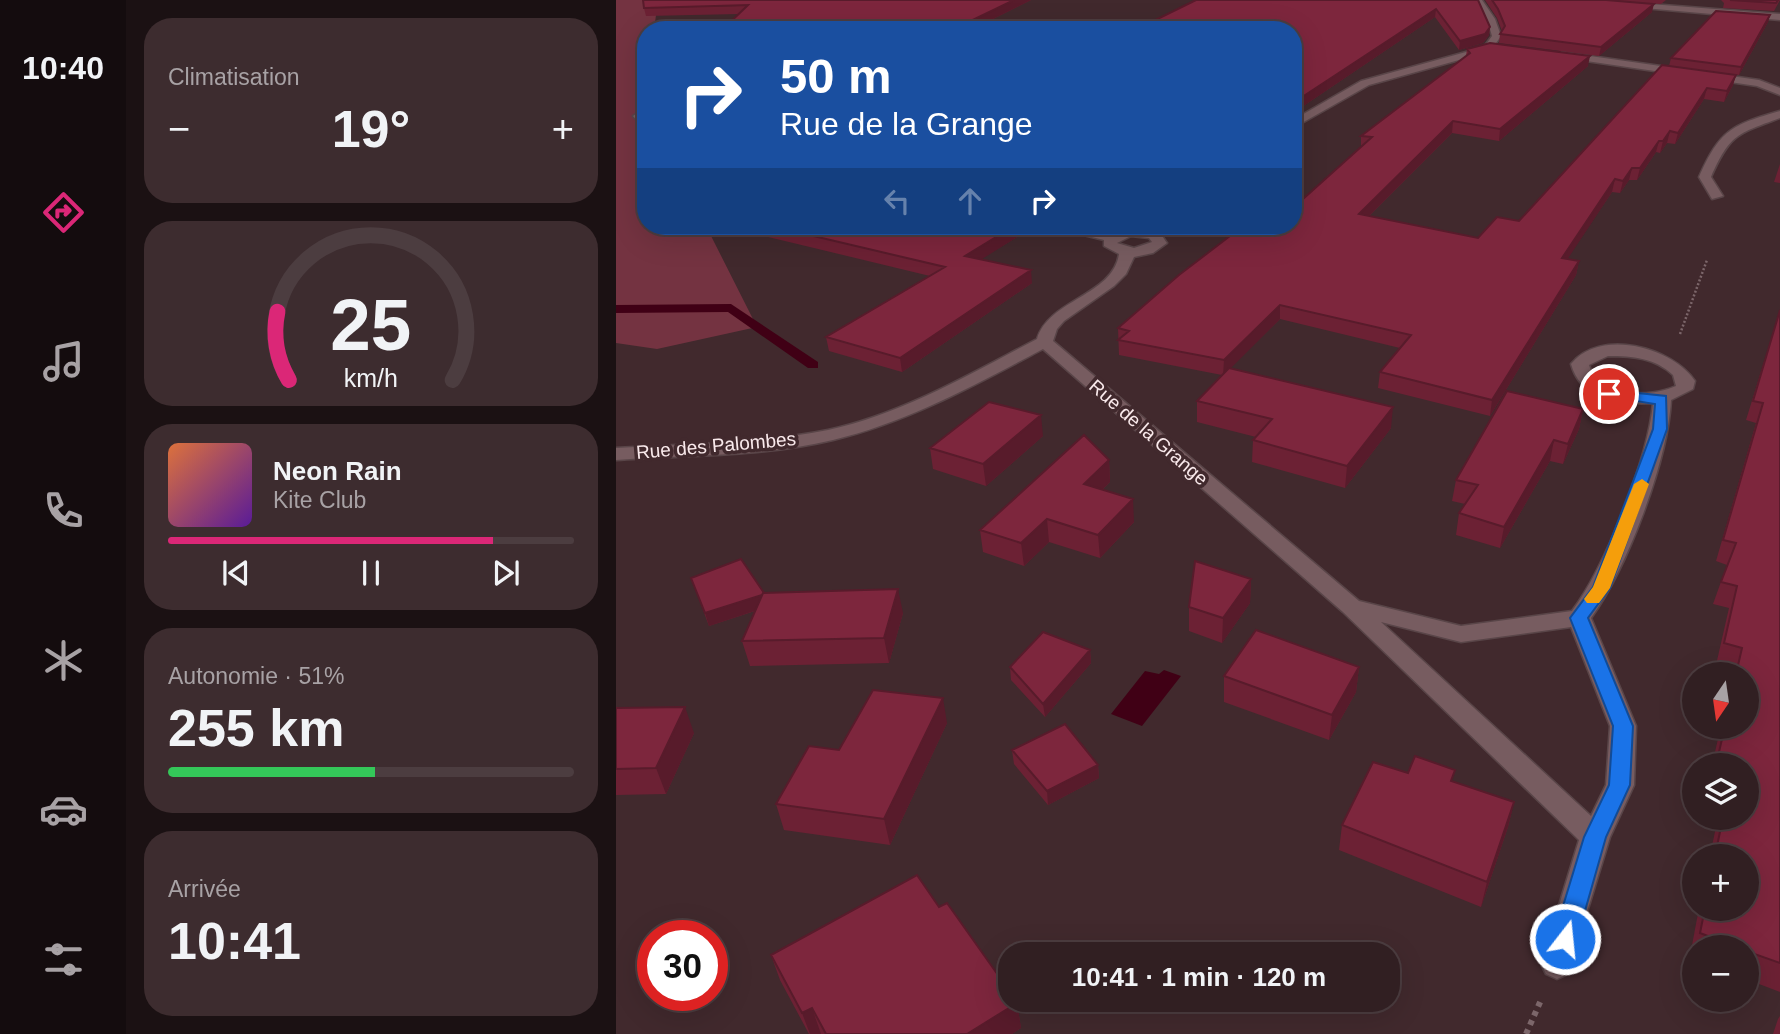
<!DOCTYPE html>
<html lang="fr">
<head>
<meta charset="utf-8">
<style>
	:root { --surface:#311f22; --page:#3d2c2f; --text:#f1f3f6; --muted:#a8a2a5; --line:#4c3d40; --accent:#db2777 }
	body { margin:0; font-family:Arial,sans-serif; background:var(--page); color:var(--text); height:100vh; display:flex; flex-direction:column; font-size:26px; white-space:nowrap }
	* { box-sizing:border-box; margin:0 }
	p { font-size:23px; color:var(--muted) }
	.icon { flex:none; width:38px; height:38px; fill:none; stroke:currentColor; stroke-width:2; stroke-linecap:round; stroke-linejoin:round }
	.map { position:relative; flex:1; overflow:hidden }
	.sheet { display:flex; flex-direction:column; gap:18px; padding:18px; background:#1b1113; width:490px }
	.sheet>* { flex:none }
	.hud { position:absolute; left:21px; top:21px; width:665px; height:214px; border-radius:28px; box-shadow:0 7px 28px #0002,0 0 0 2px var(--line); background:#1a4fa0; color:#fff; overflow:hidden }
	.needle { width:46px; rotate:193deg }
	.tools { position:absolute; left:1066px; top:662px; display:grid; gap:14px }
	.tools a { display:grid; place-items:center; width:77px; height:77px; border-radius:50%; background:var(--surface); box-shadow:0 7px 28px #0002,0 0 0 2px var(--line); font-size:35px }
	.speed { position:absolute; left:21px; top:920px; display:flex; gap:14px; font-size:35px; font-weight:700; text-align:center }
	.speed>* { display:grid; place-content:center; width:91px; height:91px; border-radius:50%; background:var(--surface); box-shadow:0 7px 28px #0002,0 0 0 2px var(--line); line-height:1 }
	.speed .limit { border:10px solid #d22; background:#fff; color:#111 }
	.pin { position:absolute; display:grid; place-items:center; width:60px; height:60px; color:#fff; margin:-30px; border:4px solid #fff; border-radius:50%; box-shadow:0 2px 7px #0007 }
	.me { position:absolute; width:77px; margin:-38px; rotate:16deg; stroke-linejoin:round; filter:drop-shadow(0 0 5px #0008) }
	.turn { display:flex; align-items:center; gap:24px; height:147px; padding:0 28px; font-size:32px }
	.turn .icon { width:91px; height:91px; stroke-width:2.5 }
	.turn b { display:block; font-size:49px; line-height:60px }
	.lanes { display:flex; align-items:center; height:66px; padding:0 28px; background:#0003; justify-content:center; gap:35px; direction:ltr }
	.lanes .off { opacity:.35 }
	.big { font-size:52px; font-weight:600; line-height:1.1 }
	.sheet .card { flex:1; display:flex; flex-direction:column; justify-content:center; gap:10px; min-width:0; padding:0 24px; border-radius:28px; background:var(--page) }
	.sheet .dial { align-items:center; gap:0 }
	.dial svg { height:182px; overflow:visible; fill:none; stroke:var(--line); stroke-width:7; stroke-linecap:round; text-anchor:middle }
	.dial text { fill:var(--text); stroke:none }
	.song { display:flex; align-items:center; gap:21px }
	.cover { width:84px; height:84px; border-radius:10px; background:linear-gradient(135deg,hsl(20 70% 55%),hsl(270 70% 35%)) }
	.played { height:7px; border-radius:4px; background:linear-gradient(90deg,var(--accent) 80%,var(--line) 80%) }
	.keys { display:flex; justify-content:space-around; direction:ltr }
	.heat { display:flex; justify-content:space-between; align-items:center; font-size:38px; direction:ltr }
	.charge { height:10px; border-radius:5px; background:linear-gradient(90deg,#34c759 51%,var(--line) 0) }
	.trip { position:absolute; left:382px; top:942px; width:402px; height:70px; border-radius:28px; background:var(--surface); box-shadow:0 7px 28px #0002,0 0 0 2px var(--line); font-weight:600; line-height:70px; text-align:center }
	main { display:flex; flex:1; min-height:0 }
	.tabs { display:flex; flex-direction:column; width:126px; justify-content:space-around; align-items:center; background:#140c0e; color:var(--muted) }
	.tabs .icon { width:49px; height:49px }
	.tabs .active { color:var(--accent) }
	.tabs b { font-size:32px; color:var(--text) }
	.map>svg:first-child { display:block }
	.green { fill:#743341 }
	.water { fill:#400015 }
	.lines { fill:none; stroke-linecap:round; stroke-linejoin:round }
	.stream { fill:#400015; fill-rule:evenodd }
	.minor-casing { stroke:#594548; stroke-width:3 }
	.path-far1 { stroke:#7c666a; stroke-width:2.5; stroke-dasharray:2 2; stroke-linecap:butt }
	.path { stroke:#7c666a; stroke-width:6; stroke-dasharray:5 5; stroke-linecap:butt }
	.minor { fill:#775c60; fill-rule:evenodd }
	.wall { fill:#6c2134 }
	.shaded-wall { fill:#581b2b }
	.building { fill:#7d263d; stroke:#581b2b; stroke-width:2 }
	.route { fill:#1a73e8; stroke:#114b97; stroke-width:2 }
	.slow { fill:#f59e0b }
	.labels { text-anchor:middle; stroke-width:7; stroke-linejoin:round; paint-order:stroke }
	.street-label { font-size:19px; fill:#f9e9eb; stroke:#41292d }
</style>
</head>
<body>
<main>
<nav class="tabs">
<b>10:40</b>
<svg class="icon active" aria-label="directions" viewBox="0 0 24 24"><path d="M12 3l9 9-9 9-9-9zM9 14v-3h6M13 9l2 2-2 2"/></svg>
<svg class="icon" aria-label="music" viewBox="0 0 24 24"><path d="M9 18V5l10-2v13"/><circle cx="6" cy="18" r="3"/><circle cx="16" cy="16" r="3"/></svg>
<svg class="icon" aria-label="phone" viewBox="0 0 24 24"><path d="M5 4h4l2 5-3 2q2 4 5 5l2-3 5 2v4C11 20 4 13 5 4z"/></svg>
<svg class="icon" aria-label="climate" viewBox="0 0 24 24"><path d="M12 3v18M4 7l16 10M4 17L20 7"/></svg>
<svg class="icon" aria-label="car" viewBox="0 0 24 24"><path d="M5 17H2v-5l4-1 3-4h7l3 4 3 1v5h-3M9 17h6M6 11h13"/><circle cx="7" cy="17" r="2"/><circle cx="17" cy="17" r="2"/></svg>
<svg class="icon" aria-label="filters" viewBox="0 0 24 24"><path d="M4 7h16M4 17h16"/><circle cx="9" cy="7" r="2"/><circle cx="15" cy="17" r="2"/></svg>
</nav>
<section class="sheet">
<div class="card"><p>Climatisation</p>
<div class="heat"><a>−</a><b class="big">19°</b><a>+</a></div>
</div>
<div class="card dial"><svg viewBox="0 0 100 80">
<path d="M14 69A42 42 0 1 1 86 69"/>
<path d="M14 69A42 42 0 0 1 9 39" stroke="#db2777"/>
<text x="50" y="56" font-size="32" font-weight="700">25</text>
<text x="50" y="72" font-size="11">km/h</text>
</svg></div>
<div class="card">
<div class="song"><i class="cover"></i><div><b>Neon Rain</b><p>Kite Club</p></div></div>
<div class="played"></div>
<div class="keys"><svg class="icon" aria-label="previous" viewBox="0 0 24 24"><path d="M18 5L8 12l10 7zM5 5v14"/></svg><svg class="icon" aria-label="pause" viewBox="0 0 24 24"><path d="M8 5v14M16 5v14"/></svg><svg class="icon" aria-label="next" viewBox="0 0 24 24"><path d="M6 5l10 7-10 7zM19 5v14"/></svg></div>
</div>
<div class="card"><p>Autonomie · 51%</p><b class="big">255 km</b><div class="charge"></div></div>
<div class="card"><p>Arrivée</p><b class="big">10:41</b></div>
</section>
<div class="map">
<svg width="1164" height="1034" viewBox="0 0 1164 1034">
	<rect width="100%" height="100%" fill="#41292d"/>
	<path class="green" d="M0,0H42L38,30H30V226H90L141,327L41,349L0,343Z"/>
	<path class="water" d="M548,670L565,676L526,726L495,714L529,671L543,674Z"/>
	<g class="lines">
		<path class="stream" d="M115,304L202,362V368H192L112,312L0,313V305Z"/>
		<defs>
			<path id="minor" d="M858,0H866L879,19L885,36L878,46L879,50L753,85L677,128V120L745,81L868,47L876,36L871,19Z
				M1008,2L1164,14V20L1005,6Z
				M384,22L388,25L382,30H372Z
				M946,52L1143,80L1164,88V95L1141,86L943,57Z
				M30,108V130L17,116Z
				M1164,111V118C1121,134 1114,134 1095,177L1107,196L1096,199L1083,177C1104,130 1115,125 1164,111Z
				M431,226C452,225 481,234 497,232C510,230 527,224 540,231C545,233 548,239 551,243L537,253L518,257L510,274L498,286L448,321L441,329L437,341L743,601L845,626L956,611C989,567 1032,459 1037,403C1004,405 965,400 955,364C984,328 1056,347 1079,381L1077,389L1055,400C1052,461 1011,568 975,618L1020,726L1018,785L994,837L952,974L941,979L930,974L925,964L963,840L727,612L427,349C359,385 292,422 217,440C146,457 72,455 0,460V448C70,444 142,444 212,430C286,414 354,374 421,339C433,299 497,296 503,254L488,246V240ZM515,236L533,238L536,242L518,248L501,243ZM992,356C1017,356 1039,358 1057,375L1060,386C1034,398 982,398 973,365ZM765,622L845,642L955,627L994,726L990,785L975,816Z"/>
		</defs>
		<use href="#minor" class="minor-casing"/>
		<path class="path-far1" d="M1064,334L1091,260"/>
		<path class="path" d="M910,1034L925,1000"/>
		<use href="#minor" class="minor"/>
	</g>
	<path class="wall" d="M415,0L355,30H106L123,14L30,16L28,8Z
		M862,0L874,27L873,35L867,43L843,50L819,17L677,113V30Z
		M869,0H1050L1045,4L1024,3L1036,12L983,56L883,43L884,34L886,31L881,18Z
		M1105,0H1164L1158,11L1107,8L1108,3Z
		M1154,15L1152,22L1123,75L1053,66L1055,58Z
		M851,49L972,66L883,141L836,133L753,216L862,238L903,221L1046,65L1120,75L1117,85L1108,102L1088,99L1059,144L1051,143L1044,153L1040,152L1021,180H1013L1004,193L996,192L951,259L963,261L960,275L874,416L762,388L764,372L784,348L664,319L614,368L775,428L729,488L636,462L637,440L640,437L581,422V401L606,375L503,355L502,328L677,226L745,147V136L850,56Z
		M1164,164V183L1158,182Z
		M107,226H419L365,259L416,283L286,372L213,351L210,337L314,276Z
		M1164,310V992L1130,979V947H1078V958L1074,956L1083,908H1130V856H1094L1102,817H1130V765H1096L1105,726H1130V674H1117V671L1100,665L1113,608L1097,604L1111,565L1100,561L1140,423L1130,420Z
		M967,409L963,429L947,464L934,461L884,548L840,535L843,513L849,504L836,501L840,480Z
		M427,436L370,486L317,469L314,448Z
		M493,460L494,482L486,490L518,522L484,558L433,542L408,566L367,552L364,530Z
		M75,578L148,593L287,613L273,663L134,666L126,641L139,611L93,626Z
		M635,579L634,603L606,643L573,631V607Z
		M474,650L475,663L429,717L395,680L394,667Z
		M743,667L740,692L713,740L608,702V676Z
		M0,708L78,733L50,794L0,795Z
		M331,723L274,845L168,830L160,804L223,750Z
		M396,750L482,765L483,778L432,805L398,764Z
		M792,773L837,781L898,802L892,827L865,907L723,850L726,825Z
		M323,907L401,1003L405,1028L396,1034H193L164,980L155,955Z
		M1164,1016V1034H1157L1162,1019Z"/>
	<path class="shaded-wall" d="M398,0H415L355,30H336Z
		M1038,4L1036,12L983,56L985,47Z
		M820,9L819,17L677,113V103Z
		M1154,15L1152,22L1123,75L1125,67Z
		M874,27L873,35L867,43L843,50L844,41Z
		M974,56L972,66L883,141L884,129Z
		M1120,75L1117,85L1108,102L1111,91Z
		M1091,88L1088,99L1059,144L1062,133Z
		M837,121L836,133L742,227L743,214Z
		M1054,131L1051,143L1044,153L1047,141Z
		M1043,141L1040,152L1021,180L1024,168Z
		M1016,168L1013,180L1004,193L1007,181Z
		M999,179L996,192L943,272L946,258Z
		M398,226H419L350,269L349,256Z
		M963,261L960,275L874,416L876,400Z
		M415,270L416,283L286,372L284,358Z
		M664,305V319L607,376L608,360Z
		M777,407L775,428L729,488L731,466Z
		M967,409L963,429L947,464L952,444Z
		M425,415L427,436L370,486L367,464Z
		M938,440L934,461L884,548L888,527Z
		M493,460L494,482L469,506L468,484Z
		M517,499L518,522L484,558L482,535Z
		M431,519L433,542L408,566L405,543Z
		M635,579L634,603L606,643L607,618Z
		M282,589L287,613L273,663L268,638Z
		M149,594L153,606L93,626L89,613Z
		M474,650L475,663L429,717L427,704Z
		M743,667L740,692L713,740L716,715Z
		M327,698L331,723L274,845L268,819Z
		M69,707L78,733L50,794L40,768Z
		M482,765L483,778L432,805L431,791Z
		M898,802L892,827L865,907L871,882Z
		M401,1003L405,1028L396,1034H351Z
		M196,1008L205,1034H194L186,1013Z"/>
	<path class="building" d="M27,0H398L336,30H106L132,5L28,8Z
		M580,0H862L874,27L869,34L844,41L820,9L677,103V30H519Z
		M876,0H990L1038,4L985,47L884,34L889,26L882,9Z
		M1114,0H1162L1160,3Z
		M1100,11L1154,15L1125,67L1055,58Z
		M874,43L974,56L884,129L837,121L743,214L862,238L881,217L903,221L1046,65L1120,75L1111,91L1091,88L1062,133L1054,131L1047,141H1043L1024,168H1016L1007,181L999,179L946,258L963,261L876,400L764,372L795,335L664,305L608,360L502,340L513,331L502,328L563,275L627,226H677V208L756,137L745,136L854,53L851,49Z
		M155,226H398L349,256L415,270L284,358L210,337L329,267Z
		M1164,310V963L1130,951V947H1121L1084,933L1089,908H1130V856H1099L1107,817H1130V765H1100L1109,726H1130V674H1120L1126,648L1108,643L1121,586L1105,582L1120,543L1107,540L1147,403L1137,401Z
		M613,368L777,407L731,466L637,440L656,419L581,401Z
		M891,391L967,409L952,444L938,440L888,527L843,513L862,485L840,480Z
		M373,402L425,415L367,464L314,448Z
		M468,435L493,460L468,484L517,499L482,535L431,519L405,543L364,530Z
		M125,559L148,593H147L146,595L89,613L75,578Z
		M579,561L635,579L607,618L573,607Z
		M282,589L268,638L126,641L147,593Z
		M640,630L743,667L716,715L608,676Z
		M427,632L474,650L427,704L394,667Z
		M257,690L327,698L268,819L160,804L193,746L223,750Z
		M69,707L40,768L0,769V708Z
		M449,724L482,765L431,791L396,750Z
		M799,756L839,770L835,781L898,802L871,882L726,825L757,762L792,773Z
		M301,875L323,907L331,903L394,992V999H399L401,1003L351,1034H210L196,1008L186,1013L155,955Z"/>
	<path class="route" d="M993,390L1050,396L1051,429L994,588L972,618L1017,726L1014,785L990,837L961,939L957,946L949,949L940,946L937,939L968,837L993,785L997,726L954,618L977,587L1037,429L1039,404L989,396V391Z"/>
	<path class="slow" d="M1026,479L1033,484L994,588L983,603H971L968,599L977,587L1018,484Z"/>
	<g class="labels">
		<g class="street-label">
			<text transform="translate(533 432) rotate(41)" y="7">Rue de la Grange</text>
			<text transform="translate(100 445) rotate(-5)" y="7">Rue des Palombes</text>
		</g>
	</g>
</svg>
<div class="tools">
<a><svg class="needle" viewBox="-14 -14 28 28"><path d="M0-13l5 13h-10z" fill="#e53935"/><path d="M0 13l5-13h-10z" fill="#a8a2a5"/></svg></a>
<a><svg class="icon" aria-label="layers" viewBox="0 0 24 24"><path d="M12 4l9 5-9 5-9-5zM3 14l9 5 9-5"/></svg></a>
<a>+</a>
<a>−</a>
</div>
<div class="speed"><div class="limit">30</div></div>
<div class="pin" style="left:993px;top:394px;background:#d93025"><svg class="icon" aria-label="arrive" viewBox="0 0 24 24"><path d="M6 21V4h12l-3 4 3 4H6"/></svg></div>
<svg class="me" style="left:949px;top:939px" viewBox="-20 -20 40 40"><circle r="17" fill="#1a73e8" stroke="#fff" stroke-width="3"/><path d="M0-11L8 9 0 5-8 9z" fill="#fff"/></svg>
<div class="trip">10:41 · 1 min · 120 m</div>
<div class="hud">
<div class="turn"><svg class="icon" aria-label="right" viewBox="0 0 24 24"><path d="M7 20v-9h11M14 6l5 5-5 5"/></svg><div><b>50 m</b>Rue de la Grange</div></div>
<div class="lanes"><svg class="icon off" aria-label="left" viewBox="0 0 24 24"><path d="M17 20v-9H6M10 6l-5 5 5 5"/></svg><svg class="icon off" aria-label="ahead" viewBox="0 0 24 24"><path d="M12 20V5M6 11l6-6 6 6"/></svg><svg class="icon" aria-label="right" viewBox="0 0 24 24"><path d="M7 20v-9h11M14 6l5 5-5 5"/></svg></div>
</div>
</div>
</main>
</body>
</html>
